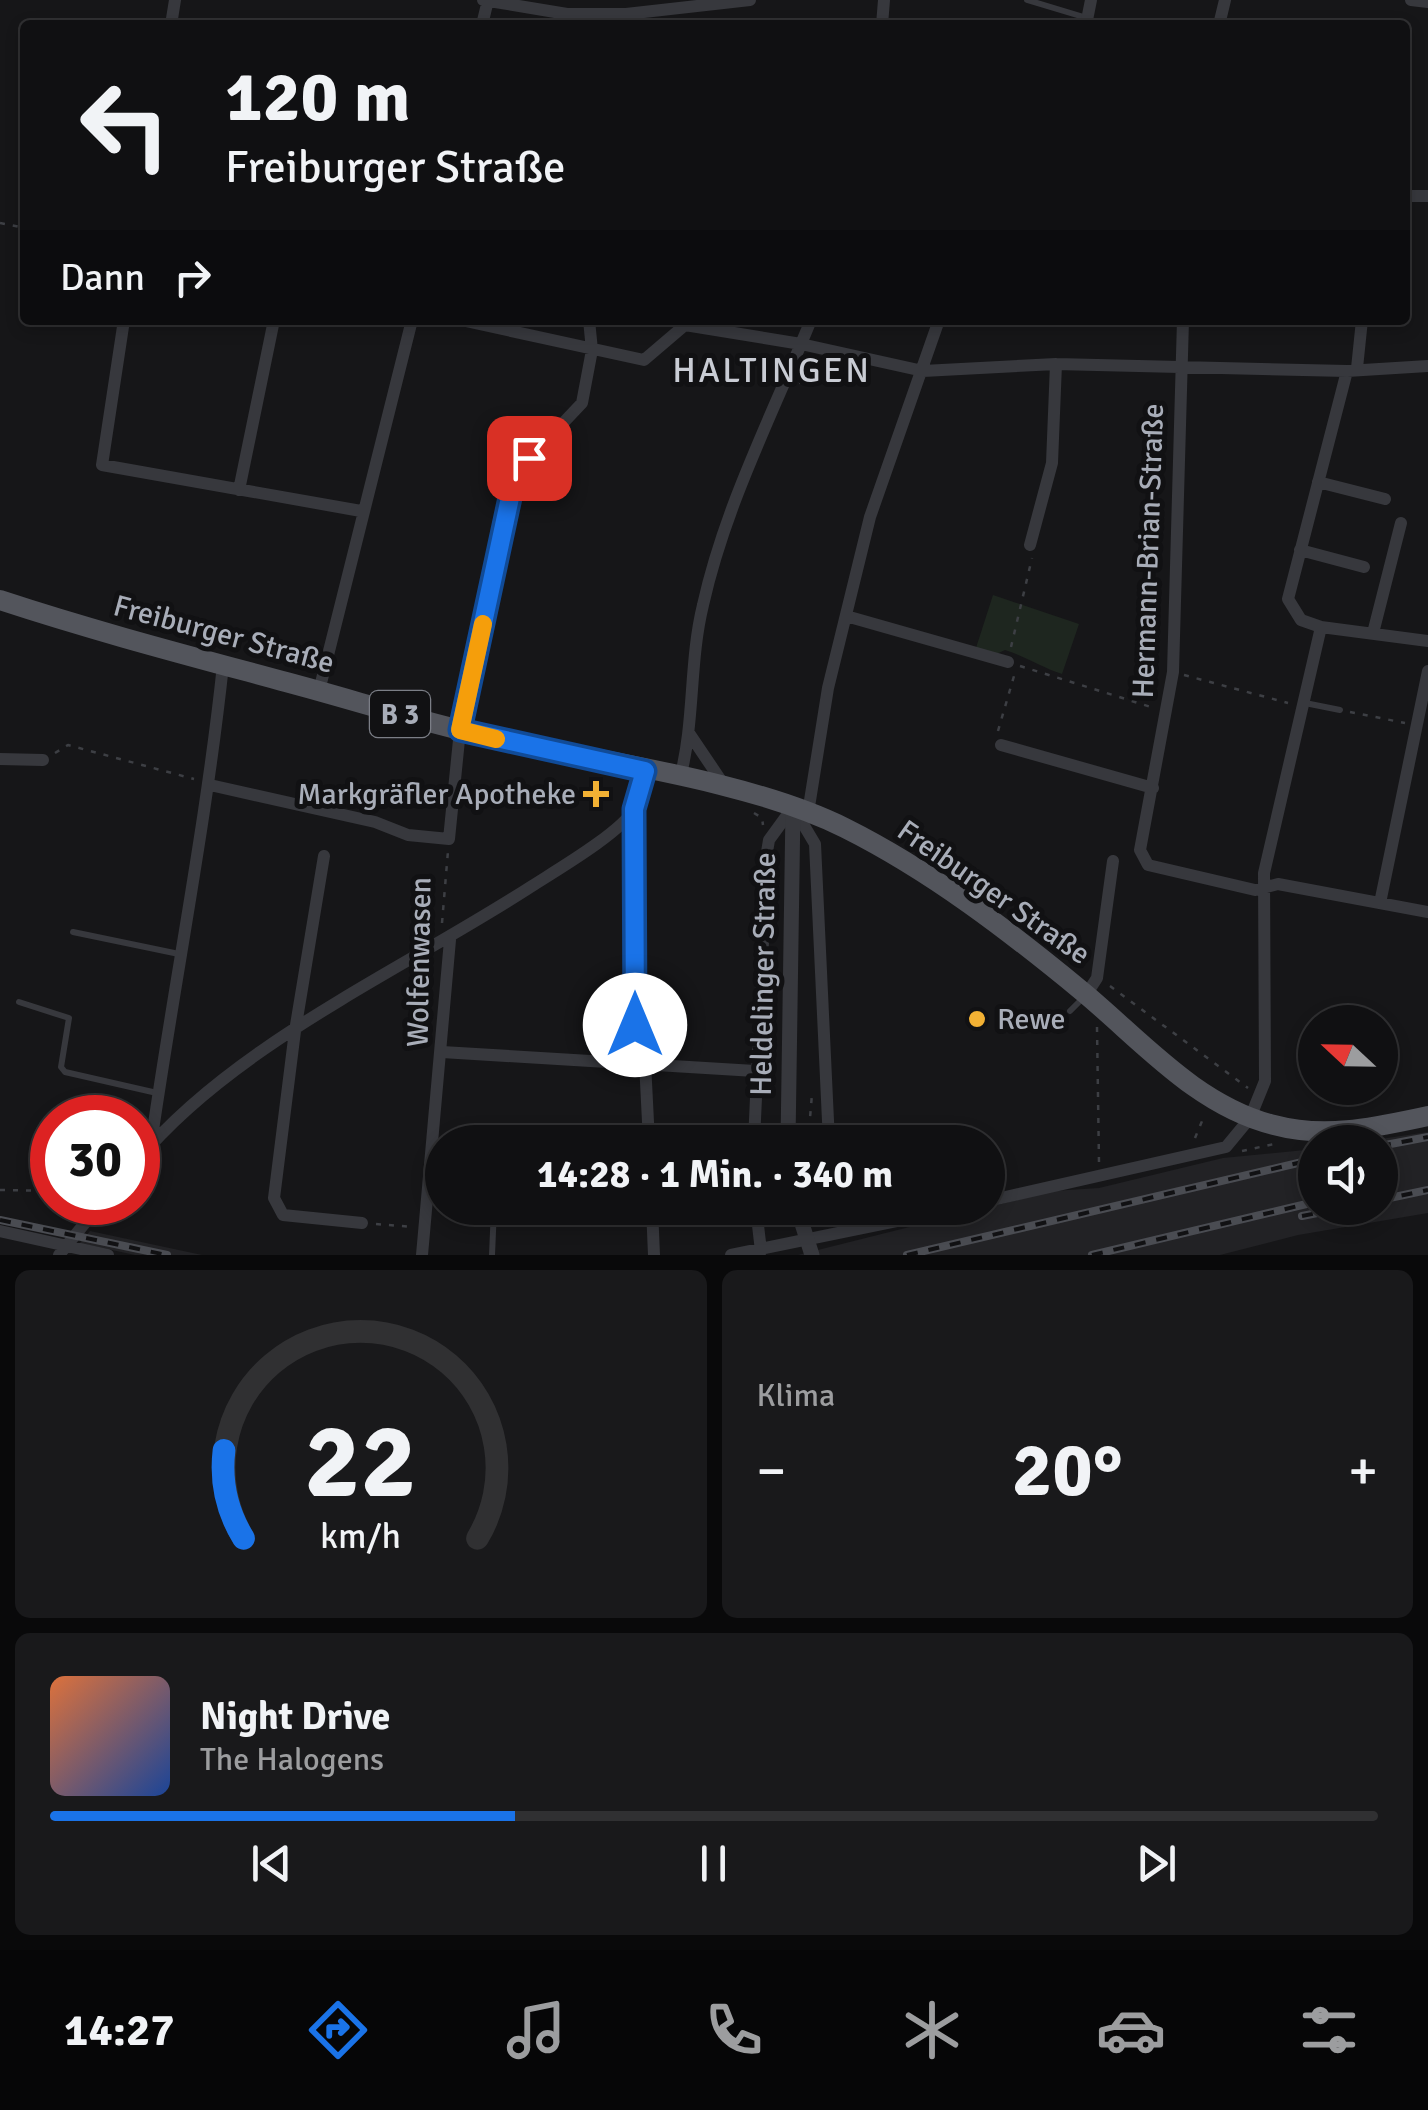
<!DOCTYPE html>
<html lang="de">
<head>
<meta charset="utf-8">
<style>
	:root { --surface:#101012; --page:#19191b; --text:#f1f3f6; --muted:#9c9d9f; --line:#303032; --accent:#1a73e8 }
	body { margin:0; font-family:Signika,sans-serif; background:var(--page); color:var(--text); height:100vh; display:flex; flex-direction:column; font-size:38px; white-space:nowrap }
	* { box-sizing:border-box; margin:0 }
	p { font-size:32px; color:var(--muted) }
	.icon { flex:none; width:55px; height:55px; fill:none; stroke:currentColor; stroke-width:2; stroke-linecap:round; stroke-linejoin:round }
	.map { position:relative; height:1255px; overflow:hidden }
	.drawer { display:flex; flex-direction:column; gap:15px; padding:15px; background:#09090a; flex:1 }
	.drawer>* { flex:none }
	.guide { position:absolute; left:20px; top:20px; width:1390px; height:305px; border-radius:10px; box-shadow:0 5px 15px #0003,0 0 0 2px var(--line); background:#101012; color:var(--text); overflow:hidden }
	.needle { width:65px; rotate:292deg }
	.fabs { position:absolute; left:1298px; top:1005px; display:grid; gap:20px }
	.fabs a { display:grid; place-items:center; width:100px; height:100px; border-radius:50%; background:var(--surface); box-shadow:0 5px 15px #0003,0 0 0 2px var(--line); font-size:50px }
	.speed { position:absolute; left:30px; top:1095px; display:flex; gap:20px; font-size:50px; font-weight:700; text-align:center }
	.speed>* { display:grid; place-content:center; width:130px; height:130px; border-radius:50%; background:var(--surface); box-shadow:0 5px 15px #0003,0 0 0 2px var(--line); line-height:1 }
	.speed .limit { border:15px solid #d22; background:#fff; color:#111 }
	.pin { position:absolute; display:grid; place-items:center; width:85px; height:85px; color:#fff; margin:-42px; border-radius:20px; box-shadow:0 5px 15px #0006 }
	.me { position:absolute; width:110px; margin:-55px; rotate:0deg; stroke-linejoin:round; filter:drop-shadow(0 0 8px #0008) }
	.turn { display:flex; align-items:center; gap:35px; height:210px; padding:0 40px; font-size:45px }
	.turn .icon { width:130px; height:130px; stroke-width:2.5 }
	.turn b { display:block; font-size:70px; line-height:85px }
	.then { display:flex; align-items:center; height:95px; padding:0 40px; background:#0003; gap:20px; font-size:38px }
	.big { font-size:75px; font-weight:800; line-height:1.1 }
	.drawer .card { flex:1; display:flex; flex-direction:column; justify-content:center; gap:15px; min-width:0; padding:0 35px; border-radius:15px; background:var(--page) }
	.drawer .dial { align-items:center; gap:0 }
	.dial svg { height:260px; overflow:visible; fill:none; stroke:var(--line); stroke-width:7; stroke-linecap:round; text-anchor:middle }
	.dial text { fill:var(--text); stroke:none }
	.song { display:flex; align-items:center; gap:30px }
	.cover { width:120px; height:120px; border-radius:15px; background:linear-gradient(135deg,hsl(20 70% 55%),hsl(220 70% 35%)) }
	.played { height:10px; border-radius:5px; background:linear-gradient(90deg,var(--accent) 35%,var(--line) 35%) }
	.keys { display:flex; justify-content:space-around; direction:ltr }
	.heat { display:flex; justify-content:space-between; align-items:center; font-size:55px; direction:ltr }
	.drawer .tiles { flex:1; display:grid; gap:15px; grid-template-columns:1fr 1fr }
	.card:last-child { grid-column:span 2 }
	.trip { position:absolute; left:425px; top:1125px; width:580px; height:100px; border-radius:50px; background:var(--surface); box-shadow:0 5px 15px #0003,0 0 0 2px var(--line); font-weight:800; line-height:100px; text-align:center }
	.tabs { display:flex; height:160px; justify-content:space-around; align-items:center; background:#060607; color:var(--muted) }
	.tabs .icon { width:70px; height:70px }
	.tabs .selected { color:var(--accent) }
	.tabs b { font-size:45px; color:var(--text) }
	.map>svg:first-child { display:block }
	.built { fill:#222225 }
	.green { fill:#1e261f }
	.lines { fill:none; stroke-linecap:round; stroke-linejoin:round }
	.path { stroke:#3d3f44; stroke-width:2.5; stroke-dasharray:5 8; stroke-linecap:butt }
	.service { stroke:#37383d; stroke-width:6 }
	.minor { stroke:#37383d; stroke-width:12 }
	.tertiary { stroke:#37383d; stroke-width:15 }
	.primary { stroke:#53555c; stroke-width:20 }
	.rail-casing { stroke:#4a4c52; stroke-width:8 }
	.rail { stroke:#111113; stroke-width:4; stroke-dasharray:11; stroke-linecap:butt }
	.route-casing { stroke:#114b97; stroke-width:25 }
	.route { stroke:#1a73e8; stroke-width:18 }
	.slow { stroke:#f59e0b; stroke-width:18 }
	.poi-dot { fill:#f2b134; stroke:#111113; stroke-width:4 }
	.labels { text-anchor:middle; stroke-width:10; stroke-linejoin:round; paint-order:stroke }
	.shield { fill:#111113; stroke:#7b7e86; stroke-width:2.5 }
	.shield-label { font-size:28px; font-weight:bold; fill:#a8adb8 }
	.street-label { font-size:30px; fill:#a8adb8; stroke:#111113 }
	.poi-label { font-size:30px; fill:#a8adb8; stroke:#111113; text-anchor:end }
	.quarter-label { font-size:35px; letter-spacing:2.5px; fill:#c9ccd4; stroke:#111113 }
</style>
</head>
<body>
<div class="map">
<svg width="1428" height="1255" viewBox="0 0 1428 1255">
	<rect width="100%" height="100%" fill="#161618"/>
	<path class="built" d="M1428,1132V1213L1298,1235L1220,1255H798L1053,1191L1099,1188L1223,1158L1315,1149V1208H1380V1142H1360Z
		M90,1231L202,1255H135L80,1243Z"/>
	<path class="green" d="M993,595L1079,624L1062,674C1041,667 1025,656 1005,650L992,656L975,651Z"/>
	<g class="lines">
		<path class="path" d="M0,223L25,228
			M799,383L843,369
			M1011,647L1032,558
			M1020,666L1151,707
			M1184,675L1288,703
			M1350,712L1405,723
			M998,731L1014,676
			M55,753L68,745L194,779
			M754,813L762,818L763,825
			M442,923L448,851
			M1110,986L1248,1088
			M1097,1027L1099,1163
			M1195,1138L1205,1114
			M808,1142L812,1094
			M1242,1151L1274,1144
			M0,1190L52,1191
			M815,1208L819,1220
			M376,1224L413,1227"/>
		<path class="service" d="M1027,0L1087,18
			M1305,703L1340,710
			M73,932L179,954
			M19,1002L69,1018L61,1067L65,1072L157,1093
			M1070,1011L1083,998
			M492,1255L494,1208"/>
		<path class="minor" d="M483,0L567,14H626L750,0
			M1411,0L1428,2
			M171,25L175,0
			M482,25L488,0
			M882,25L884,0
			M1086,25L1091,0
			M1219,25L1225,0
			M1405,196H1428
			M124,320L102,465L361,511
			M461,320L644,360L685,325L801,344L923,371L1056,364L1347,371L1428,366
			M1183,320L1173,672L1140,850L1148,865L1255,890L1278,884L1428,912
			M1357,368L1362,320
			M1347,371L1288,599L1301,620L1321,627L1428,641
			M1318,482L1385,499
			M239,490L274,320
			M1030,545L1052,463L1056,364
			M1300,550L1364,567
			M846,616L1008,662
			M1373,633L1401,523
			M319,691L412,320
			M689,733L724,785
			M1001,745L1153,788
			M0,759L43,760
			M680,778C695,721 689,662 703,605C725,506 773,413 811,320
			M210,785L375,822L408,835L449,839L460,730L511,493L529,459L582,403L592,350L589,320
			M634,809L635,1061
			M808,813L828,688L870,517L939,320
			M324,856L295,1031L274,1198L283,1215L362,1223
			M1380,903L1428,671
			M1086,995L1097,978L1113,861
			M442,1052L755,1071
			M645,1062L649,1142
			M754,1142L767,852L769,840L793,807L815,844L829,1142
			M151,1144C174,984 206,825 223,665
			M138,1160C234,1044 406,968 532,886C557,870 622,832 635,808C640,797 642,782 645,771
			M988,1201L1226,1147L1250,1118L1265,1081L1264,873L1321,627
			M652,1208L654,1255
			M756,1208L761,1251
			M853,1208L882,1221
			M0,1231L108,1255
			M59,1255L102,1202
			M422,1255L450,940
			M731,1255L960,1208"/>
		<path class="tertiary" d="M788,1142L793,807
			M797,1208L812,1255"/>
		<path class="primary" d="M0,600C94,631 190,656 286,682C354,700 421,722 490,737C597,761 749,780 845,828C931,871 1009,931 1083,992C1142,1041 1197,1106 1274,1125C1326,1139 1376,1127 1428,1116"/>
		<defs>
			<path id="rail" d="M1380,1146L1428,1137
				M1380,1200L1428,1190
				M1302,1216L1343,1208
				M0,1220L167,1255
				M907,1255L1315,1159
				M1092,1255L1315,1202"/>
		</defs>
		<use href="#rail" class="rail-casing"/>
		<use href="#rail" class="rail"/>
	</g>
	<g class="lines">
		<defs>
			<path id="route" d="M529,458L511,493L460,730L645,771L634,809L635,1025"/>
		</defs>
		<use href="#route" class="route-casing"/>
		<use href="#route" class="route"/>
		<path class="slow" d="M483,624L460,730L496,739"/>
	</g>
	<g class="poi-dot">
		<path d="M591 779h10v10h10v10h-10v10h-10v-10h-10v-10h10z"/>
		<circle cx="977" cy="1019" r="10"/>
	</g>
	<g class="labels">
		<rect class="shield" x="370" y="691" width="60" height="46" rx="8"/>
		<g class="shield-label">
			<text x="400" y="724">B 3</text>
		</g>
		<g class="street-label">
			<text transform="translate(1148 551) rotate(-88)" y="10">Hermann-Brian-Straße</text>
			<text transform="translate(224 634) rotate(15)" y="10">Freiburger Straße</text>
			<text transform="translate(994 892) rotate(35)" y="10">Freiburger Straße</text>
			<text transform="translate(419 962) rotate(-89)" y="10">Wolfenwasen</text>
			<text transform="translate(763 974) rotate(-89)" y="10">Heldelinger Straße</text>
		</g>
		<g class="poi-label">
			<text x="576" y="804">Markgräfler Apotheke</text>
			<text x="997" y="1029" text-anchor="start">Rewe</text>
		</g>
		<g class="quarter-label">
			<text x="772" y="382">HALTINGEN</text>
		</g>
	</g>
</svg>
<div class="fabs">
<a><svg class="needle" viewBox="-14 -14 28 28"><path d="M0-13l5 13h-10z" fill="#e53935"/><path d="M0 13l5-13h-10z" fill="#9c9d9f"/></svg></a>
<a><svg class="icon" aria-label="sound" viewBox="0 0 24 24"><path d="M4 9h4l5-4v14l-5-4H4zM17 9q2 3 0 6"/></svg></a>
</div>
<div class="speed"><div class="limit">30</div></div>
<div class="pin" style="left:529px;top:458px;background:#d93025"><svg class="icon" aria-label="arrive" viewBox="0 0 24 24"><path d="M6 21V4h12l-3 4 3 4H6"/></svg></div>
<svg class="me" style="left:635px;top:1025px" viewBox="-20 -20 40 40"><circle r="19" fill="#fff"/><path d="M0-13L10 11 0 6-10 11z" fill="#1a73e8"/></svg>
<div class="trip">14:28 · 1 Min. · 340 m</div>
<div class="guide">
<div class="turn"><svg class="icon" aria-label="left" viewBox="0 0 24 24"><path d="M17 20v-9H6M10 6l-5 5 5 5"/></svg><div><b>120 m</b>Freiburger Straße</div></div>
<div class="then">Dann<svg class="icon" aria-label="right" viewBox="0 0 24 24"><path d="M7 20v-9h11M14 6l5 5-5 5"/></svg></div>
</div>
</div>
<section class="drawer">
<div class="tiles">
<div class="card dial"><svg viewBox="0 0 100 80">
<path d="M14 69A42 42 0 1 1 86 69"/>
<path d="M14 69A42 42 0 0 1 8 42" stroke="#1a73e8"/>
<text x="50" y="56" font-size="32" font-weight="700">22</text>
<text x="50" y="72" font-size="11">km/h</text>
</svg></div>
<div class="card"><p>Klima</p>
<div class="heat"><a>−</a><b class="big">20°</b><a>+</a></div>
</div>
<div class="card">
<div class="song"><i class="cover"></i><div><b>Night Drive</b><p>The Halogens</p></div></div>
<div class="played"></div>
<div class="keys"><svg class="icon" aria-label="previous" viewBox="0 0 24 24"><path d="M18 5L8 12l10 7zM5 5v14"/></svg><svg class="icon" aria-label="pause" viewBox="0 0 24 24"><path d="M8 5v14M16 5v14"/></svg><svg class="icon" aria-label="next" viewBox="0 0 24 24"><path d="M6 5l10 7-10 7zM19 5v14"/></svg></div>
</div>
</div>
</section>
<nav class="tabs">
<b>14:27</b>
<svg class="icon selected" aria-label="directions" viewBox="0 0 24 24"><path d="M12 3l9 9-9 9-9-9zM9 14v-3h6M13 9l2 2-2 2"/></svg>
<svg class="icon" aria-label="music" viewBox="0 0 24 24"><path d="M9 18V5l10-2v13"/><circle cx="6" cy="18" r="3"/><circle cx="16" cy="16" r="3"/></svg>
<svg class="icon" aria-label="phone" viewBox="0 0 24 24"><path d="M5 4h4l2 5-3 2q2 4 5 5l2-3 5 2v4C11 20 4 13 5 4z"/></svg>
<svg class="icon" aria-label="climate" viewBox="0 0 24 24"><path d="M12 3v18M4 7l16 10M4 17L20 7"/></svg>
<svg class="icon" aria-label="car" viewBox="0 0 24 24"><path d="M5 17H2v-5l4-1 3-4h7l3 4 3 1v5h-3M9 17h6M6 11h13"/><circle cx="7" cy="17" r="2"/><circle cx="17" cy="17" r="2"/></svg>
<svg class="icon" aria-label="filters" viewBox="0 0 24 24"><path d="M4 7h16M4 17h16"/><circle cx="9" cy="7" r="2"/><circle cx="15" cy="17" r="2"/></svg>
</nav>
</body>
</html>
